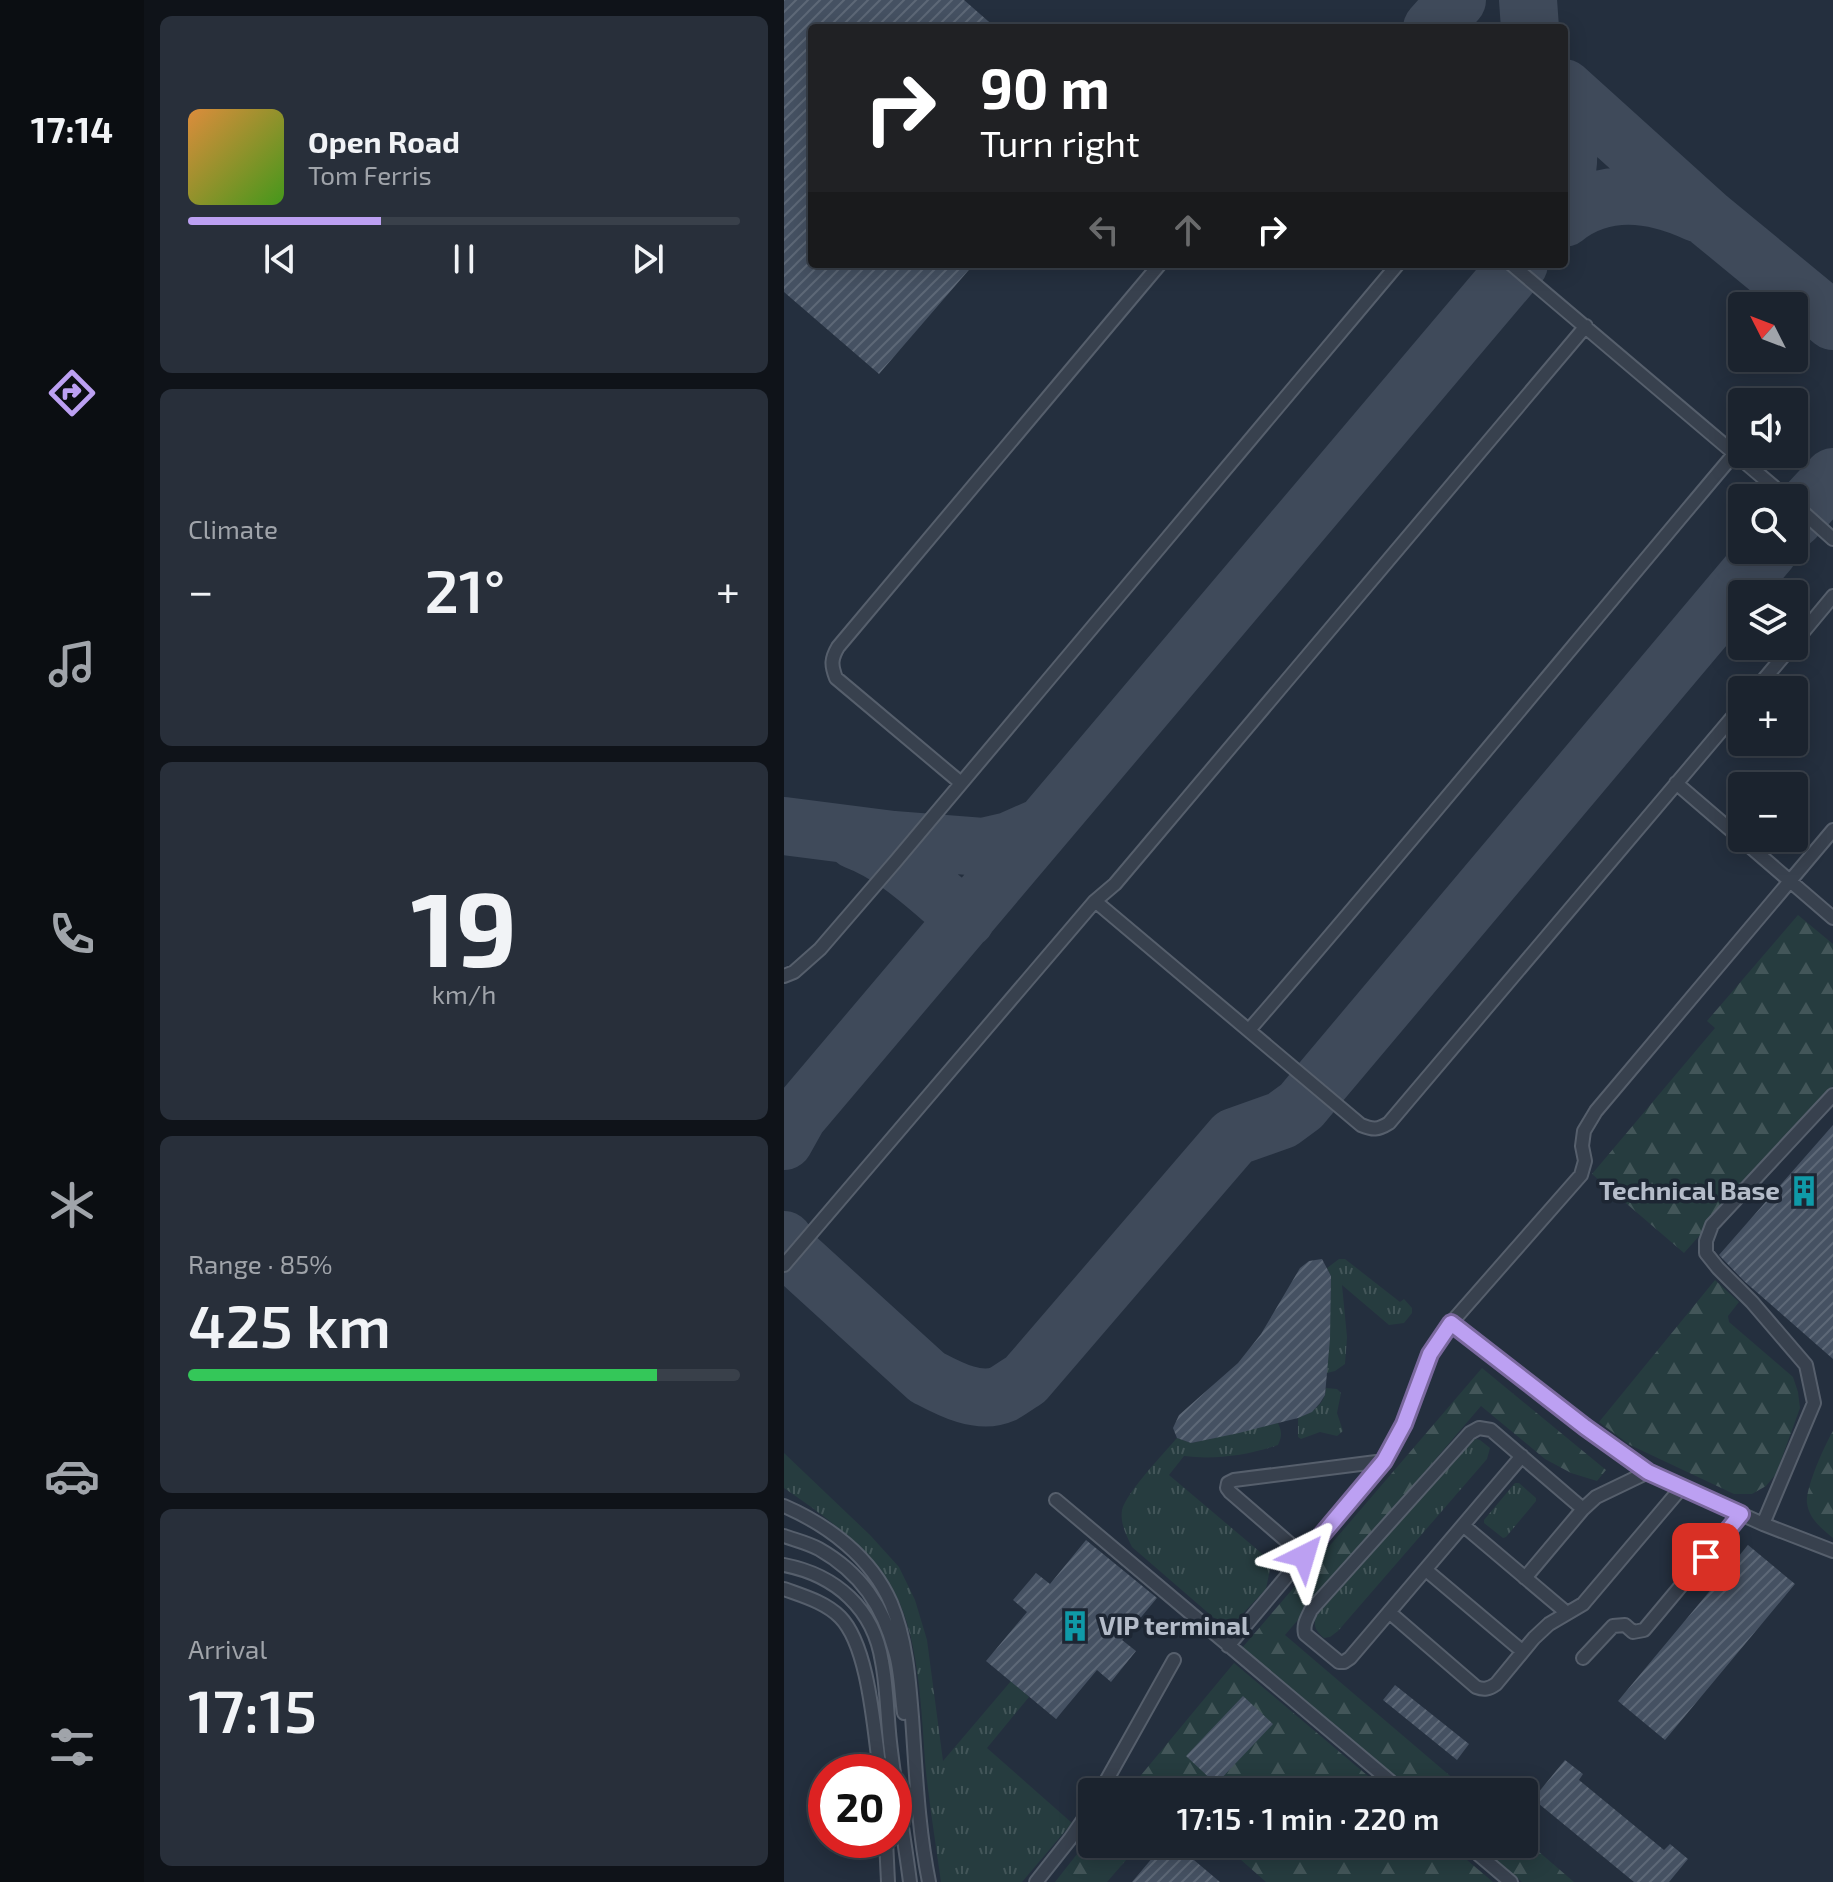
<!DOCTYPE html>
<html lang="en">
<head>
<meta charset="utf-8">
<style>
	:root { --surface:#1b232e; --page:#282f3a; --text:#f1f3f6; --muted:#a0a4aa; --line:#39404a; --accent:#bca0f2 }
	body { margin:0; font-family:"Exo 2",sans-serif; background:var(--page); color:var(--text); height:100vh; display:flex; flex-direction:column; font-size:30px; white-space:nowrap }
	* { box-sizing:border-box; margin:0 }
	p { font-size:26px; color:var(--muted) }
	.icon { flex:none; width:44px; height:44px; fill:none; stroke:currentColor; stroke-width:2; stroke-linecap:round; stroke-linejoin:round }
	.map { position:relative; flex:1; overflow:hidden }
	.drawer { display:flex; flex-direction:column; gap:16px; padding:16px; background:#0f1319; width:640px }
	.drawer>* { flex:none }
	.banner { position:absolute; left:24px; top:24px; width:760px; height:244px; border-radius:8px; box-shadow:0 4px 20px #0003,0 0 0 2px var(--line); background:#202124; color:#fff; overflow:hidden }
	.needle { width:52px; rotate:312deg }
	.tools { position:absolute; left:944px; top:292px; display:grid; gap:16px }
	.tools a { display:grid; place-items:center; width:80px; height:80px; border-radius:8px; background:var(--surface); box-shadow:0 4px 20px #0003,0 0 0 2px var(--line); font-size:40px }
	.speed { position:absolute; left:24px; top:1754px; display:flex; gap:16px; font-size:40px; font-weight:700; text-align:center }
	.speed>* { display:grid; place-content:center; width:104px; height:104px; border-radius:50%; background:var(--surface); box-shadow:0 4px 20px #0003,0 0 0 2px var(--line); line-height:1 }
	.speed .limit { border:12px solid #d22; background:#fff; color:#111 }
	.pin { position:absolute; display:grid; place-items:center; width:68px; height:68px; color:#fff; margin:-34px; border-radius:16px; box-shadow:0 4px 12px #0006 }
	.me { position:absolute; width:88px; margin:-44px; rotate:40deg; stroke-linejoin:round; filter:drop-shadow(0 0 6px #0008) }
	.turn { display:flex; align-items:center; gap:28px; height:168px; padding:0 40px; font-size:36px }
	.turn .icon { width:104px; height:104px; stroke-width:2.5 }
	.turn b { display:block; font-size:56px; line-height:68px }
	.lanes { display:flex; align-items:center; height:76px; padding:0 40px; background:#0003; justify-content:center; gap:40px; direction:ltr }
	.lanes .off { opacity:.35 }
	.big { font-size:60px; font-weight:600; line-height:1.1 }
	.drawer .tile { flex:1; display:flex; flex-direction:column; justify-content:center; gap:12px; min-width:0; padding:0 28px; border-radius:12px; background:var(--page) }
	.drawer .dial { align-items:center; gap:0 }
	.dial b { font-size:104px; line-height:1 }
	.song { display:flex; align-items:center; gap:24px }
	.cover { width:96px; height:96px; border-radius:12px; background:linear-gradient(135deg,hsl(30 70% 55%),hsl(100 70% 35%)) }
	.played { height:8px; border-radius:4px; background:linear-gradient(90deg,var(--accent) 35%,var(--line) 35%) }
	.keys { display:flex; justify-content:space-around; direction:ltr }
	.heat { display:flex; justify-content:space-between; align-items:center; font-size:44px; direction:ltr }
	.charge { height:12px; border-radius:6px; background:linear-gradient(90deg,#34c759 85%,var(--line) 0) }
	.trip { position:absolute; left:294px; top:1778px; width:460px; height:80px; border-radius:8px; background:var(--surface); box-shadow:0 4px 20px #0003,0 0 0 2px var(--line); font-weight:600; line-height:80px; text-align:center }
	main { display:flex; flex:1; min-height:0 }
	.tabs { display:flex; flex-direction:column; width:144px; justify-content:space-around; align-items:center; background:#0b0e12; color:var(--muted) }
	.tabs .icon { width:56px; height:56px }
	.tabs .on { color:var(--accent) }
	.tabs b { font-size:36px; color:var(--text) }
	.map>svg:first-child { display:block }
	.grass { fill:url(#grass-tufts) }
	.forest { fill:url(#forest-firs) }
	.lines { fill:none; stroke-linecap:round; stroke-linejoin:round }
	.taxiway { stroke:#3f4a5a; stroke-width:58 }
	.building { fill:url(#building-hatch) }
	.service-casing { stroke:#565f6c; stroke-width:16 }
	.service { stroke:#38414e; stroke-width:12 }
	.route-casing { stroke:#7a689d; stroke-width:20 }
	.route { stroke:#bca0f2; stroke-width:14 }
	.labels { text-anchor:middle; stroke-width:7; stroke-linejoin:round; paint-order:stroke }
	.poi-label { font-size:26px; font-weight:bold; fill:#b4bcc9; stroke:#1d2633; text-anchor:end }
</style>
</head>
<body>
<main>
<nav class="tabs">
<b>17:14</b>
<svg class="icon on" aria-label="directions" viewBox="0 0 24 24"><path d="M12 3l9 9-9 9-9-9zM9 14v-3h6M13 9l2 2-2 2"/></svg>
<svg class="icon" aria-label="music" viewBox="0 0 24 24"><path d="M9 18V5l10-2v13"/><circle cx="6" cy="18" r="3"/><circle cx="16" cy="16" r="3"/></svg>
<svg class="icon" aria-label="phone" viewBox="0 0 24 24"><path d="M5 4h4l2 5-3 2q2 4 5 5l2-3 5 2v4C11 20 4 13 5 4z"/></svg>
<svg class="icon" aria-label="climate" viewBox="0 0 24 24"><path d="M12 3v18M4 7l16 10M4 17L20 7"/></svg>
<svg class="icon" aria-label="car" viewBox="0 0 24 24"><path d="M5 17H2v-5l4-1 3-4h7l3 4 3 1v5h-3M9 17h6M6 11h13"/><circle cx="7" cy="17" r="2"/><circle cx="17" cy="17" r="2"/></svg>
<svg class="icon" aria-label="filters" viewBox="0 0 24 24"><path d="M4 7h16M4 17h16"/><circle cx="9" cy="7" r="2"/><circle cx="15" cy="17" r="2"/></svg>
</nav>
<section class="drawer">
<div class="tile">
<div class="song"><i class="cover"></i><div><b>Open Road</b><p>Tom Ferris</p></div></div>
<div class="played"></div>
<div class="keys"><svg class="icon" aria-label="previous" viewBox="0 0 24 24"><path d="M18 5L8 12l10 7zM5 5v14"/></svg><svg class="icon" aria-label="pause" viewBox="0 0 24 24"><path d="M8 5v14M16 5v14"/></svg><svg class="icon" aria-label="next" viewBox="0 0 24 24"><path d="M6 5l10 7-10 7zM19 5v14"/></svg></div>
</div>
<div class="tile"><p>Climate</p>
<div class="heat"><a>−</a><b class="big">21°</b><a>+</a></div>
</div>
<div class="tile dial"><b>19</b><p>km/h</p></div>
<div class="tile"><p>Range · 85%</p><b class="big">425 km</b><div class="charge"></div></div>
<div class="tile"><p>Arrival</p><b class="big">17:15</b></div>
</section>
<div class="map">
<svg width="1049" height="1882" viewBox="0 0 1049 1882">
	<defs>
		<pattern id="grass-tufts" width="24" height="20" patternUnits="userSpaceOnUse" patternTransform="scale(2)"><rect width="24" height="20" fill="#263c3f"/><path d="M3 7l-1-3M5 7V3M7 7l1-3M15 17l-1-3M17 17v-4M19 17l1-3" fill="none" stroke="#435659"/></pattern>
		<pattern id="forest-firs" width="22" height="20" patternUnits="userSpaceOnUse" patternTransform="scale(2)"><rect width="22" height="20" fill="#263c3f"/><path d="M5 1l3.5 6h-7zM16 11l3.5 6h-7z" fill="#435659"/></pattern>
		<pattern id="building-hatch" width="6" height="6" patternUnits="userSpaceOnUse" patternTransform="scale(2)"><rect width="6" height="6" fill="#455162"/><path d="M-1 1l2-2M0 6l6-6M5 7l2-2" fill="none" stroke="#5d6877"/></pattern>
	</defs>
	<rect width="100%" height="100%" fill="#242f3e"/>
	<path class="grass" d="M555,1259H561L616,1302L620,1299L628,1308V1313L620,1323L605,1325L558,1285L563,1337L561,1364L551,1371L543,1373L547,1276L543,1268Z
		M542,1388L553,1389L557,1393L553,1413L559,1431L553,1436L536,1432L517,1439L514,1437V1418C528,1412 541,1405 542,1388Z
		M494,1423C498,1432 498,1436 494,1445C465,1455 431,1460 400,1456L385,1475L482,1557L486,1569L482,1589L450,1623L443,1626L437,1624L348,1547C342,1535 336,1523 338,1510C342,1493 380,1453 393,1438L407,1443Z
		M692,1439L696,1440L706,1448L703,1459L554,1631L546,1637L540,1638C532,1631 528,1625 533,1615L685,1442Z
		M0,1453L86,1535L115,1567L131,1600L143,1640L159,1761L227,1681L245,1697L203,1748L288,1823L238,1882H157C152,1846 146,1809 142,1772C137,1715 137,1630 104,1581C78,1542 39,1515 0,1488Z
		M731,1483H735L752,1498V1501L722,1537L719,1538L700,1523V1520Z"/>
	<path class="forest" d="M1014,915L1049,944V1086L900,1253L808,1174L931,1028L923,1021Z
		M931,1280L955,1302L944,1316L945,1322L1009,1377L1014,1392L1016,1408L992,1474L982,1486L968,1494H950L846,1445L815,1422Z
		M698,1368L822,1470L813,1481L787,1473L761,1459L697,1406L501,1635L685,1792H630L458,1648Z
		M1049,1431V1538C1038,1529 1025,1519 1023,1503C1021,1489 1041,1444 1049,1431Z
		M450,1663L603,1792H343Z
		M308,1835V1844H356L323,1882H271Z
		M740,1839L790,1882H738L693,1844H740Z
		M439,1844H664L709,1882H482Z"/>
	<g class="lines">
		<path class="taxiway" d="M744,0L746,28
			M648,28L673,0
			M780,88L925,219L1049,321
			M780,121C785,141 786,164 780,184
			M780,218C820,186 870,193 913,213
			M1010,519L1049,477
			M0,826L109,840L199,847L225,841L259,826
			M71,840C114,856 147,891 182,919
			M0,1141L14,1116L735,264
			M0,1240L9,1255L143,1377C164,1388 194,1405 219,1394C226,1390 234,1384 241,1380L450,1137L498,1120L517,1106L532,1088L985,550"/>
	</g>
	<path class="building" d="M0,0H180L212,28H28V264H190L95,374L0,292Z
		M1049,1125V1359L960,1281L935,1255Z
		M538,1259L547,1276L546,1339L541,1395L536,1403L528,1412L514,1418L455,1433L407,1443L393,1438L389,1428L395,1415L454,1363L477,1334L516,1268L525,1261Z
		M302,1540L373,1598L338,1640L352,1651L327,1682L313,1670L272,1719L202,1661L243,1612L229,1600L252,1573L266,1584Z
		M964,1545L1011,1584L881,1740L834,1701Z
		M611,1685L685,1744L673,1760L599,1700Z
		M459,1696L489,1724L432,1784L402,1756Z
		M781,1760L799,1774L795,1780L880,1850L886,1844L904,1859L885,1882H850L749,1799Z
		M380,1844H391L436,1882H348Z"/>
	<g class="lines">
		<defs>
			<path id="service" d="M727,264L1003,498
				M1010,504L1049,539
				M1010,643L1049,596
				M971,690L1008,646
				M177,783L52,678C47,665 47,659 54,647L376,264
				M892,783L1006,881L1049,830
				M311,901L577,1125C589,1130 594,1130 605,1123L958,706
				M1049,918L1006,881L812,1111L800,1131L798,1146L801,1161L797,1175L667,1323L801,1427L864,1472L979,1524L1030,1403L1022,1365L968,1302L934,1268L922,1253V1241L928,1225L1049,1095
				M0,976L10,972L36,949L111,862L614,264
				M465,1030C630,840 789,645 951,453
				M0,1265L311,901L331,884L802,326
				M738,1456L566,1658L560,1662H555L521,1634C519,1624 523,1619 527,1610L686,1433L695,1428L707,1430L799,1509
				M272,1500L619,1792
				M0,1506C44,1525 87,1557 107,1603C122,1639 125,1678 128,1717C132,1772 134,1828 145,1882
				M979,1524L1049,1551
				M680,1526L783,1613
				M0,1536C11,1540 24,1543 35,1549C77,1573 99,1606 111,1651C117,1670 117,1693 120,1713
				M520,1556L446,1492L443,1488L444,1483L450,1480L600,1461
				M0,1565C52,1575 90,1609 98,1662C103,1688 103,1715 106,1742C111,1788 120,1835 126,1882
				M642,1570L738,1651
				M741,1578L799,1509L812,1497L864,1472
				M0,1589C19,1596 41,1602 56,1617C85,1646 90,1731 96,1772
				M605,1612L692,1687C700,1690 705,1689 712,1684L750,1638L765,1624L799,1604L898,1487
				M444,1646L600,1461L620,1424L646,1354L667,1323
				M799,1658L829,1626L841,1625L849,1632L860,1630L957,1514
				M316,1792L390,1660
				M102,1840L104,1882
				M682,1844L727,1882
				M252,1882L286,1839L308,1807"/>
		</defs>
		<use href="#service" class="service-casing"/>
		<use href="#service" class="service"/>
	</g>
	<g class="lines">
		<defs>
			<path id="route" d="M520,1556L600,1461L620,1424L646,1354L667,1323L801,1427L864,1472L957,1514L922,1557"/>
		</defs>
		<use href="#route" class="route-casing"/>
		<use href="#route" class="route"/>
	</g>
	<defs>
		<symbol id="building-bare" viewBox="-9 -9 18 18"><path d="M-4-6H4V6H1V3H-1V6H-4ZM-2.5-4.3h1.7v1.8h-1.7ZM.8-4.3h1.7v1.8H.8ZM-2.5-1h1.7V.8h-1.7ZM.8-1h1.7V.8H.8Z" fill="#0f9aa8" stroke="#1d2633" stroke-width="2.5" paint-order="stroke"/></symbol>
	</defs>
	<g fill-rule="evenodd">
		<use href="#building-bare" x="998" y="1169" width="44" height="44"/>
		<use href="#building-bare" x="269" y="1604" width="44" height="44"/>
	</g>
	<g class="labels">
		<g class="poi-label">
			<text x="996" y="1200">Technical Base</text>
			<text x="315" y="1635" text-anchor="start">VIP terminal</text>
		</g>
	</g>
</svg>
<div class="tools">
<a><svg class="needle" viewBox="-14 -14 28 28"><path d="M0-13l5 13h-10z" fill="#e53935"/><path d="M0 13l5-13h-10z" fill="#a0a4aa"/></svg></a>
<a><svg class="icon" aria-label="sound" viewBox="0 0 24 24"><path d="M4 9h4l5-4v14l-5-4H4zM17 9q2 3 0 6"/></svg></a>
<a><svg class="icon" aria-label="search" viewBox="0 0 24 24"><circle cx="10" cy="10" r="6"/><path d="M15 15l6 6"/></svg></a>
<a><svg class="icon" aria-label="layers" viewBox="0 0 24 24"><path d="M12 4l9 5-9 5-9-5zM3 14l9 5 9-5"/></svg></a>
<a>+</a>
<a>−</a>
</div>
<div class="speed"><div class="limit">20</div></div>
<div class="pin" style="left:922px;top:1557px;background:#d93025"><svg class="icon" aria-label="arrive" viewBox="0 0 24 24"><path d="M6 21V4h12l-3 4 3 4H6"/></svg></div>
<svg class="me" style="left:520px;top:1556px" viewBox="-20 -20 40 40"><path d="M0-17L14 15 0 8-14 15z" fill="#bca0f2" stroke="#fff" stroke-width="4"/></svg>
<div class="trip">17:15 · 1 min · 220 m</div>
<div class="banner">
<div class="turn"><svg class="icon" aria-label="right" viewBox="0 0 24 24"><path d="M7 20v-9h11M14 6l5 5-5 5"/></svg><div><b>90 m</b>Turn right</div></div>
<div class="lanes"><svg class="icon off" aria-label="left" viewBox="0 0 24 24"><path d="M17 20v-9H6M10 6l-5 5 5 5"/></svg><svg class="icon off" aria-label="ahead" viewBox="0 0 24 24"><path d="M12 20V5M6 11l6-6 6 6"/></svg><svg class="icon" aria-label="right" viewBox="0 0 24 24"><path d="M7 20v-9h11M14 6l5 5-5 5"/></svg></div>
</div>
</div>
</main>
</body>
</html>
